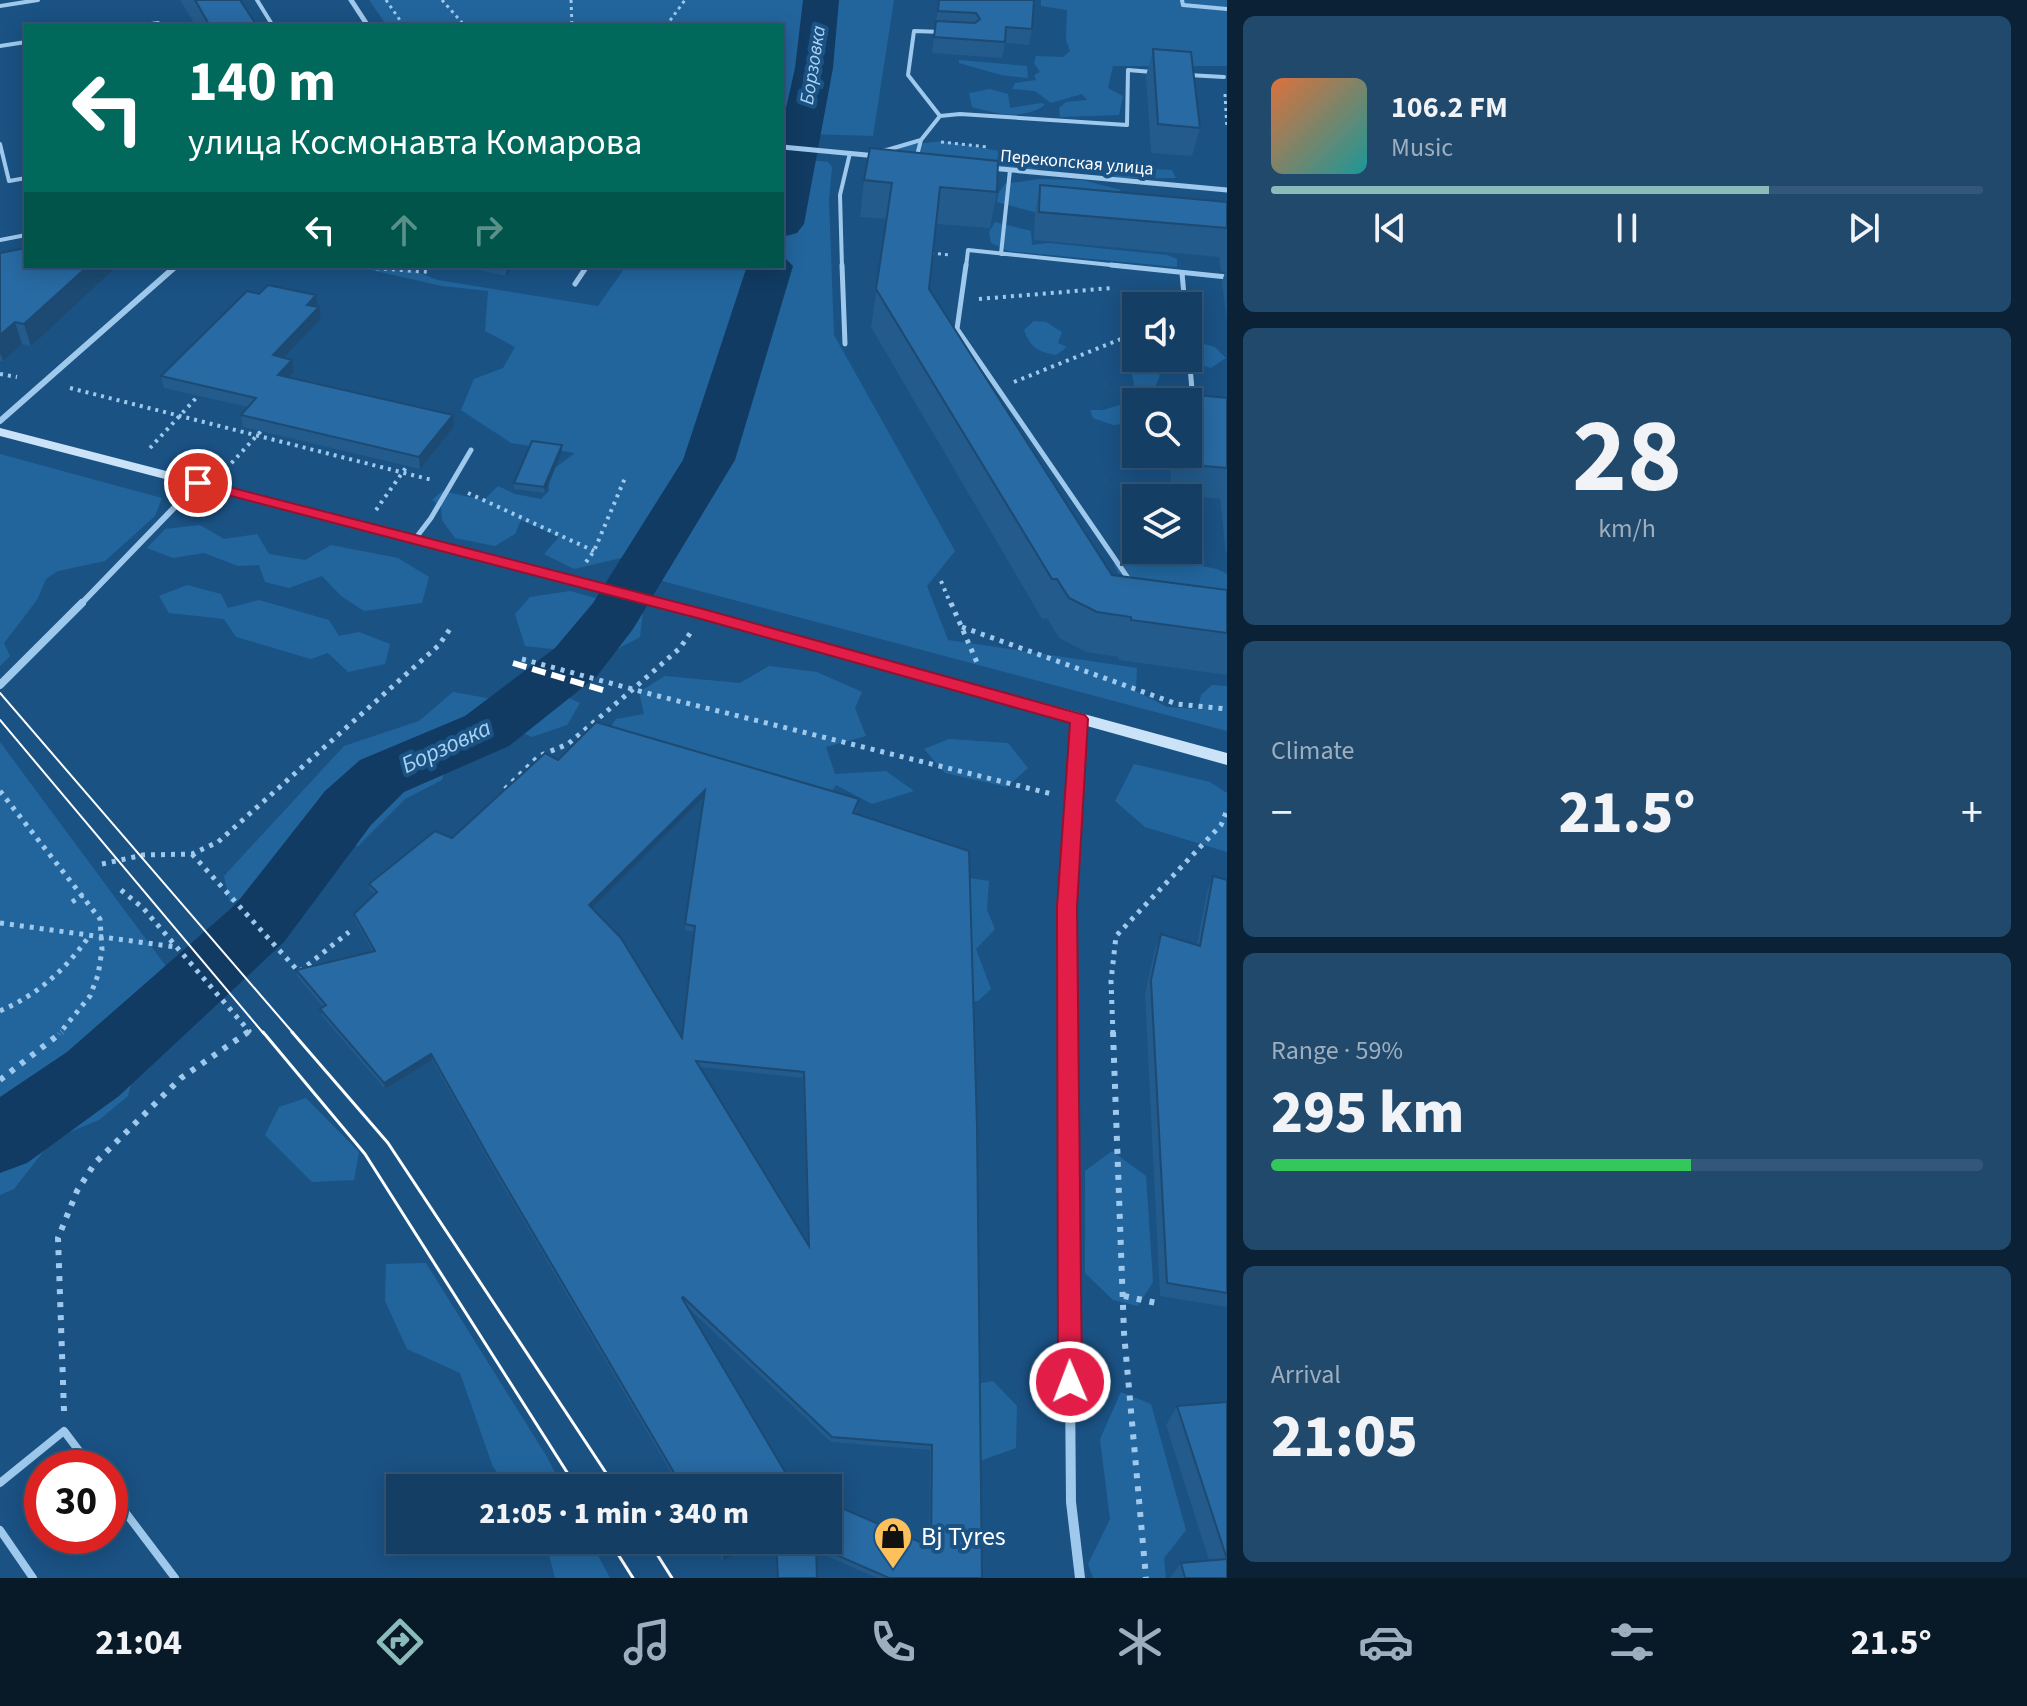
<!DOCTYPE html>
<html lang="en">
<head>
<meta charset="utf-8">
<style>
	:root { --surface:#143e63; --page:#21496c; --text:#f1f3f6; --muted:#9daebe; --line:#335778; --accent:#8bbbb9 }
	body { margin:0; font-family:"Source Sans 3",sans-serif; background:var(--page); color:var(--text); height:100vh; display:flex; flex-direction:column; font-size:30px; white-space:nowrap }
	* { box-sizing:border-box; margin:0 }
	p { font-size:26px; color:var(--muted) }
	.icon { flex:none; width:44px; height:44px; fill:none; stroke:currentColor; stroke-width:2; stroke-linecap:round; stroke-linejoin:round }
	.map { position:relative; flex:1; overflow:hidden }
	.side { display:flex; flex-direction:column; gap:16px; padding:16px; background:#0b2236; width:800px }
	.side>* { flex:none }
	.hud { position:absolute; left:24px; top:24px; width:760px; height:244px; border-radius:0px; box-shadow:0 4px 20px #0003,0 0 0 2px var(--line); background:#00695c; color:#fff; overflow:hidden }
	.controls { position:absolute; left:1122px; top:292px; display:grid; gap:16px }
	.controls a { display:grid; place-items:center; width:80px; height:80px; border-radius:0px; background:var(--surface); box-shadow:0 4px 20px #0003,0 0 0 2px var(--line); font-size:40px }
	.speed { position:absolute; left:24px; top:1450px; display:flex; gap:16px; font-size:40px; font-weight:700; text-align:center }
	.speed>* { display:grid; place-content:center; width:104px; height:104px; border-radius:50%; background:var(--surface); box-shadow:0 4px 20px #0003,0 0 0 2px var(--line); line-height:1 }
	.speed .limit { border:12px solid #d22; background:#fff; color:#111 }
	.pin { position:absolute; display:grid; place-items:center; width:68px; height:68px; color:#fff; margin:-34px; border:4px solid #fff; border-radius:50%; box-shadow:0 2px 8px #0007 }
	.me { position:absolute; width:88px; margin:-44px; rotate:359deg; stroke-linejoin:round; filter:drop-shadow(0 0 6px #0008) }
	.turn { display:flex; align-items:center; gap:28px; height:168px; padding:0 32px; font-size:36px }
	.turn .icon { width:104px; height:104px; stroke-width:2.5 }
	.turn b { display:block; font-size:56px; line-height:68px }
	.lanes { display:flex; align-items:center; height:76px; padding:0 32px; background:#0003; justify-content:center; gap:40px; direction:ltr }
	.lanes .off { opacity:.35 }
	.big { font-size:60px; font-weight:800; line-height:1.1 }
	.side .widget { flex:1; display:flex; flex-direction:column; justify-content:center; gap:12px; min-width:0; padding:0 28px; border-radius:12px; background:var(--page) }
	.side .dial { align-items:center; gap:0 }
	.dial b { font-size:104px; line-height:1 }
	.song { display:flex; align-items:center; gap:24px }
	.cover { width:96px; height:96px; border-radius:12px; background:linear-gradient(135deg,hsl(20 70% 55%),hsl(180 70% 35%)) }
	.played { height:8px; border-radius:4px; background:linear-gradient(90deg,var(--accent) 70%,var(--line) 70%) }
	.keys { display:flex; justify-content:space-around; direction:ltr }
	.heat { display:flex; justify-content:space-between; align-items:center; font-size:44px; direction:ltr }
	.charge { height:12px; border-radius:6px; background:linear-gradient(90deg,#34c759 59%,var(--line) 0) }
	.trip { position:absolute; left:386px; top:1474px; width:456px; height:80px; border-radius:0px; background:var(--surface); box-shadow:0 4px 20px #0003,0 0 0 2px var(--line); font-weight:800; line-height:80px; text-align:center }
	.menu { display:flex; height:128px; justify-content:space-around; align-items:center; background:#081928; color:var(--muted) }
	.menu .icon { width:56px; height:56px }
	.menu .selected { color:var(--accent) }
	.menu b { font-size:36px; color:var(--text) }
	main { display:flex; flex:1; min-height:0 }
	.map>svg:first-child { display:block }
	.green { fill:#22659d }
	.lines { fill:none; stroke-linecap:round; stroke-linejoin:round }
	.river { fill:#113b62; fill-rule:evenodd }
	.path-far3 { stroke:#9fc9ec; stroke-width:3; stroke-dasharray:3 4; stroke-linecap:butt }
	.path-far2 { stroke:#9fc9ec; stroke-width:4; stroke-dasharray:3 5; stroke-linecap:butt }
	.path-far1 { stroke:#9fc9ec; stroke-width:5; stroke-dasharray:4 6; stroke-linecap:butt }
	.path { stroke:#9fc9ec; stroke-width:6; stroke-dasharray:5 8; stroke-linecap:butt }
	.lane-far2 { stroke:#9fc9ec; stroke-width:4 }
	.lane-far1 { stroke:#9fc9ec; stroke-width:5 }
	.lane { stroke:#9fc9ec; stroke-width:8 }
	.street-far3 { stroke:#9fc9ec; stroke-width:5 }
	.street-far2 { stroke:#9fc9ec; stroke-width:6 }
	.street-far1 { stroke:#9fc9ec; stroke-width:8 }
	.street { stroke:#9fc9ec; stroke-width:10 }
	.secondary { fill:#cbe3f8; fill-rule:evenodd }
	.tram-far1 { stroke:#fff; stroke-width:2 }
	.tram { stroke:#fff; stroke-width:3 }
	.rail { stroke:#fff; stroke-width:6; stroke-dasharray:14 6; stroke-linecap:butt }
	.wall { fill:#225b8c; fill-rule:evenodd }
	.shaded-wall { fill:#1c4a72 }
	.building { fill:#286aa3; stroke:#1c4a72; stroke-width:2; fill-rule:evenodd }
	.route { fill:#e11d48; stroke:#92132f; stroke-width:2 }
	.labels { text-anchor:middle; stroke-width:8; stroke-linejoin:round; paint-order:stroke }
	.far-street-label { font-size:18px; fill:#fff; stroke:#1a5284 }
	.far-water-label { font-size:20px; font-style:italic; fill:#abd2f3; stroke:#1a5284 }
	.water-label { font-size:24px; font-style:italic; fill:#abd2f3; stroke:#1a5284 }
	.near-poi-label { font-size:26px; fill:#fff; stroke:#1a5284; text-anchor:start }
</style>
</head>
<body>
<main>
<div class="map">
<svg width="1227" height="1578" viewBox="0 0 1227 1578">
	<rect width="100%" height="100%" fill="#1a5284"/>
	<path class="green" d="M369,0H894L873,136L782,133V26H387Z
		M1041,0H1227V66H1113L1108,88L1123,96L1119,115L1060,117L1059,108L1066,102L1087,100L1082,94L1051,103L1035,91L1012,89L1015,83L1036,80L1034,75L1040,72L1034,63L1036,56L1063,57L1070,51L1066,40L1067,10L1041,6Z
		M959,60L1027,66L1028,78L1001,75L959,63Z
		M990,89L1008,94L1010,108L1041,103L1045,105C1021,121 998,114 972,107L969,93Z
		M942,141L1056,161L1063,164L1035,170L889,155L881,152L883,148Z
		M801,159L828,162L832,167L829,200L834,335L955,551L927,586L948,640L1137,668L1136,691L1167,707L1198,709L1201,695L1212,685L1227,686V731L662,581L659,567L630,556L574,569L544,554L559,537L521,520L515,534L495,546L455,538L442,520L441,507L432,500L442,491L484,500L498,486L515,494L541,499L549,491L548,473L575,453L511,443L461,410L474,379L503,368L515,347L485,331L488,291L442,286L353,266H401L438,280L598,306L626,266H782V164L805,163Z
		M1114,167L1172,170L1176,178H1118L1100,173Z
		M1039,179L1082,180L1121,190L1112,198L1134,220L1034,212L997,202L999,192L1005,184Z
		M995,222L1031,231L1032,245L1048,243L1167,255L1177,259V267L1008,251L991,243L989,232Z
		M1034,321L1046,322L1062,332L1058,343L1067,347L1056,355C1038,352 1030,347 1024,330Z
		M1197,342L1215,347L1226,358L1211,368L1184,360L1188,358V343Z
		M1149,368L1160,375L1156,385L1163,397L1153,402H1136V423L1113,425L1093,418L1090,410H1103L1129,402L1126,393L1134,385L1131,369Z
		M0,454L162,498L155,516L105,561L58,571L46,579L37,600L4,643L10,656L0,666Z
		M200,525L224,539L257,534L269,554L305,560L331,545L398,558L429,577L422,603L364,611L341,596L322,576L289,588L265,582L259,565L238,566L204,553L173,558L147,548L165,529Z
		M1154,557L1217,569L1227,574V613L1118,573L1114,564Z
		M187,585L221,594L228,608L259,600L329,620L339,636L359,632L390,644L385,664L348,672L328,653L311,659L236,637L224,619L169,613L159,596Z
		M570,591L643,611L640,637L606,655L525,646L515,614L530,597Z
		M769,666L817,672L862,692L855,708L866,736L826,747L835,774L886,771L914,791L872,804L836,785L820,808L602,740L616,719L644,714L639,692L665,676L740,683Z
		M538,684L580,703L567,725L532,737L482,716L461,735L368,766L262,891L230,903L224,876L344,746L419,721L453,692L498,700Z
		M949,739L1008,743L1028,768L1007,787L945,773L924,749Z
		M0,742L174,977L91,1045L0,1108Z
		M448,760L442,780L405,799L357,847L348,827L364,814L367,787L407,762Z
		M1134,764L1210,782L1227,793V852L1145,827L1115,801Z
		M951,875L989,881L987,910L995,929L976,949L991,989L978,1001L954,1002Z
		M133,1077L128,1096L99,1120L53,1139L14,1189L0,1195V1153L47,1133L82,1097L109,1082Z
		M306,1098L359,1152L354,1180L312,1182L265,1135L279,1107Z
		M1112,1151L1146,1176L1153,1282L1138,1306L1113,1300L1085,1273V1171Z
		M426,1263L547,1457L563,1488H509L493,1467L460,1373L407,1349L385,1301L386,1264Z
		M993,1381L1017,1406L1016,1448L974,1463L955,1388Z
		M1121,1392L1151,1404L1186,1530L1164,1558L1166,1578H1093L1088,1564L1110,1519L1100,1439Z
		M545,1540H590L610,1578H555Z"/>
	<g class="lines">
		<path class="river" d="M803,0H839L833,68L804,224L797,233L782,237V126L795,68Z
			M782,255L793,266L735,460L633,629L597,676L509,746L404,792L371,825L284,942L119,1096L27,1163L0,1173V1097L67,1052L236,904L325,791L360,760L465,716L555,648L593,603L683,460L747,266H782Z"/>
		<path class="path-far3" d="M386,0L404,26
			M442,0L465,26
			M571,0L572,26
			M666,26L685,0
			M1225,94L1227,129
			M941,142L987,147
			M931,253L950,255
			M344,266L357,267"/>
		<path class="path-far2" d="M344,266L430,272
			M979,299L1112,288
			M0,374L17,377
			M1014,382L1136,333
			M70,388L432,480
			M150,448L198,396
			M226,469L261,431
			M468,493L594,551
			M376,510L407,466
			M586,562L594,551L625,478
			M941,581L951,605"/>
		<path class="path-far1" d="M951,603L979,667
			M962,627L1177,704L1227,709
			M522,659L654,695L1052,794
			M505,789L539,756L568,744L632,690L680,648L691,632
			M0,791L100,919L102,950L98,975L90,996L59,1034
			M192,854L299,972L349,932
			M102,864L143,855L192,854L218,842L439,645L450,629
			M121,890L143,908L249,1031L245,1034
			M72,902L83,895
			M0,923L176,947
			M0,1011C39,994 66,969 90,935
			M1113,1034L1111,981L1116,936L1221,825L1227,810"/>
		<path class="path" d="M1113,1032L1124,1333L1146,1578
			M0,1080L62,1032
			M1124,1296L1161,1304
			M64,1411L58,1238L77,1191L95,1163L181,1078L248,1032"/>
		<path class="lane-far2" d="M257,0L273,26
			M1182,0L1183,5L1227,9
			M0,6L38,0
			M137,26L158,23L159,26
			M0,46L26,42
			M1188,75L1224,77
			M940,116L908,75L914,31L942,32
			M0,144L9,181L26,178
			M880,152L921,140
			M916,159L921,140L940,116L960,114L1127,125L1128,70L1152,72
			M0,240L26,235
			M1001,254L1010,170
			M842,267L840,195L850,153
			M966,267L968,250L1130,267"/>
		<path class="lane-far1" d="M842,265L845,344
			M966,265L957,329L1130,581
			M1111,265L1227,277
			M1182,273L1185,306
			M575,284L587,266
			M1188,344L1193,401
			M415,539L431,518L471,450"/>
		<path class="lane" d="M0,1483L64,1431L92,1468
			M110,1492L175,1578
			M0,1530L33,1578"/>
		<path class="street-far3" d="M351,0L368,26
			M782,147L877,156
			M990,168L1227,190"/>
		<path class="street-far2" d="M0,421L176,266
			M80,605L198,483"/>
		<path class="street-far1" d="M0,685L82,603
			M1067,1034V907L1079,719"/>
		<path class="street" d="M1067,1032L1071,1502L1080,1578"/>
		<path class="secondary" d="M0,428L703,610L1227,753V765L702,619L0,436Z"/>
		<path class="tram-far1" d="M0,693L294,1034
			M0,720L264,1034"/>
		<path class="tram" d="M263,1032L365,1154L577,1488
			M292,1032L388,1143L616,1488
			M609,1540L633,1578
			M648,1540L672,1578"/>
		<path class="rail" d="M513,663L606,691"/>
	</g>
	<path class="wall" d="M180,0H240L257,26H196Z
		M939,0L1032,29L1029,45L1005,43L1002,58L932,53Z
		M1153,49L1200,128L1192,156L1151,153L1146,76Z
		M864,180L997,192L990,228L936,224L929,289L1112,575L1227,590V675L1119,660V657L1086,652L1059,638L1047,618L1042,619L871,327L887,219L860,217Z
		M1040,185L1227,202V322L1222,282L1225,272L1221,271L1219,257L1034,240L1035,213Z
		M26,248L31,346L22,344L3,361H0V253Z
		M466,266H516L506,276L466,267Z
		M318,307L321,319L284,358L292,360L294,372L289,377L454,427L420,469L243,427L241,415L248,407L164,388L161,376Z
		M1176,393L1227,398V553H1226L1220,499L1172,494L1169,454H1188V402H1173Z
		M562,445V451L545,493L514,489V483Z
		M558,760L858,806L855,814L982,1578H877L816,1551L817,1578H777L775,1540H828L929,1547L930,1450L831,1442L686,1306L794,1487L797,1488H680L492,1167L432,1060L385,1089L322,1016L320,1009L323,1007L297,976L296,970L373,952L355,920L354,914L375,894L370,890L369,884L452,838ZM704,797L685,924V930L695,932L682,1038L592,908ZM700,1067L803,1078L808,1244Z
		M1213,876L1227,880V1307L1160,1296L1145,994L1155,949L1161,934L1197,945L1207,891Z
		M1227,1402V1578H1170L1181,1563L1209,1560L1166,1425L1177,1406Z
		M710,1540H759L723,1561Z"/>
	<path class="shaded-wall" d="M88,266H117L31,346L24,324Z
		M506,266H516L506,276Z
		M316,295L318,307L307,305Z
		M319,307L321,319L275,367L273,355Z
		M15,322L22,344L3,361L0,353V335Z
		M292,360L294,372L280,387L278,375Z
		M453,415L454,427L420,469L419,457Z
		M562,445V451L545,493L544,487Z
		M705,790V796L589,911V905Z
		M431,1054L432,1060L385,1089L384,1083Z
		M752,1540H759L723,1561L724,1557Z"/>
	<path class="building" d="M195,0H240L257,26H210Z
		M939,0H1034L1032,29L1006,27L1005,42L934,37L936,21L975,23L980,19L976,13L938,11Z
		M1153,49L1191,52L1200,128L1158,124Z
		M870,148L998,161L997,192L940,187L929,289L1112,575L1227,590V633L1131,620V617L1097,612L1069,598L1057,579H1052L876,289L892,183L864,180Z
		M1040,185L1227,202V228L1039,212Z
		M26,248V266H88L24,324L15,322L0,335V253Z
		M268,285L316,295L307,305L319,307L273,355L292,360L278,375L453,415L419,457L241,415L256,398L161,376L247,291L259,294Z
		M1176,393L1227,398V468L1181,464V454H1188V402H1176Z
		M532,441L562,445L544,487L514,483Z
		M596,722L859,799L853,813L969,851L977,1126L982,1578H889L816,1546L817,1578H778L776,1540H828V1502L931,1547L932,1445L832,1437L683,1297L682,1298L794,1487L797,1488H683L491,1161L431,1054L384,1083L320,1009L326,1005L296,970L375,951L354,914L377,892L369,884L435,831L452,838L545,753L558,760ZM705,790L685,924L695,926L682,1038L621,938L589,905ZM696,1061L804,1072L809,1246Z
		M1213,876L1227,880V1293L1167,1283L1151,980L1161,934L1200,946Z
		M1227,1402V1578H1185L1181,1563L1227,1559L1177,1406Z
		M714,1540H752L724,1557Z"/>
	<path class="route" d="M198,479L703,609L1085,715L1088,719L1077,907L1082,1382L1078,1391L1070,1394L1061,1391L1058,1382L1057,907L1070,723L701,619L193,486L191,483Z"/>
	<defs>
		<symbol id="shop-pin" viewBox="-11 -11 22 30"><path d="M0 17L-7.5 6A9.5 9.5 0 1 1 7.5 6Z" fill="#fec05b" stroke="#1a5284"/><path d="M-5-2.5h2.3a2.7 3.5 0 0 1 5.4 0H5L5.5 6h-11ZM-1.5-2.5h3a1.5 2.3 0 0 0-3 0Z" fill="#111"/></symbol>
	</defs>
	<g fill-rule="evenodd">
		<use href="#shop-pin" x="871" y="1514" width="44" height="60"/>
	</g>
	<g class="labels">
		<g class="far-street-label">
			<text transform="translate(1077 162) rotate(5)" y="6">Перекопская улица</text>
		</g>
		<g class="far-water-label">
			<text transform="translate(812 65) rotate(-81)" y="7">Борзовка</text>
		</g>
		<g class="water-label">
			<text transform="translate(446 746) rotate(-25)" y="8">Борзовка</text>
		</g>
		<g class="near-poi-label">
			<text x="921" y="1545">Bj Tyres</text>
		</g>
	</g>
</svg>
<div class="controls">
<a><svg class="icon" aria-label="sound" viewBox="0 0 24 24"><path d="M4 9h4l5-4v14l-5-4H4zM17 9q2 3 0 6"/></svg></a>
<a><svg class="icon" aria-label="search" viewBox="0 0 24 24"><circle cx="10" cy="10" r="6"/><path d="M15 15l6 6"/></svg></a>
<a><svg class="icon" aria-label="layers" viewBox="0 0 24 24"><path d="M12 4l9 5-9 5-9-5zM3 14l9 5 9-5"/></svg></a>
</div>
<div class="speed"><div class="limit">30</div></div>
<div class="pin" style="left:198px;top:483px;background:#d93025"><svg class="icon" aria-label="arrive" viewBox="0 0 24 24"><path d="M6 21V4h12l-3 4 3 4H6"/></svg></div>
<svg class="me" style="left:1070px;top:1382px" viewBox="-20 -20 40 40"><circle r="17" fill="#e11d48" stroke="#fff" stroke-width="3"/><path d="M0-11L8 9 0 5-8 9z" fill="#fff"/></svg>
<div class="trip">21:05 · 1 min · 340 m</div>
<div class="hud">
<div class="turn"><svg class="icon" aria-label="left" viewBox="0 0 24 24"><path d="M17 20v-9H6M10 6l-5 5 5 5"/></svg><div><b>140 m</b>улица Космонавта Комарова</div></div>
<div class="lanes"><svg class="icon" aria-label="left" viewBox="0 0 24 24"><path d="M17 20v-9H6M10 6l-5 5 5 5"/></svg><svg class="icon off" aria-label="ahead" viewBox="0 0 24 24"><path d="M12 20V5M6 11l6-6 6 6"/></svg><svg class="icon off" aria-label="right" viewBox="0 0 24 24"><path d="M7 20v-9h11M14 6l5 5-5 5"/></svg></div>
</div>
</div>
<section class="side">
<div class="widget">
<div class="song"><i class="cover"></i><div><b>106.2 FM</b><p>Music</p></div></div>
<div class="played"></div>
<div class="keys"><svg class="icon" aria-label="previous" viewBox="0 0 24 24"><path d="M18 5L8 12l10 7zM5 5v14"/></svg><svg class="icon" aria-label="pause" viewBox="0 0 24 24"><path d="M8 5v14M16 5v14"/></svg><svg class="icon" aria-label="next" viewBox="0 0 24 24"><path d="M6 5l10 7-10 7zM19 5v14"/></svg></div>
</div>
<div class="widget dial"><b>28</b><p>km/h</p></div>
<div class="widget"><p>Climate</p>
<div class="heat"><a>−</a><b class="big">21.5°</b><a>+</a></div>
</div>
<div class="widget"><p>Range · 59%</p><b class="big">295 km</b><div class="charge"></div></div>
<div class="widget"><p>Arrival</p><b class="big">21:05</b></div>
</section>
</main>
<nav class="menu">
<b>21:04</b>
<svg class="icon selected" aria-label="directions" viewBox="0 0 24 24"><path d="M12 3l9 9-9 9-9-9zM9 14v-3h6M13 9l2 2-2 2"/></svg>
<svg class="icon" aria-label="music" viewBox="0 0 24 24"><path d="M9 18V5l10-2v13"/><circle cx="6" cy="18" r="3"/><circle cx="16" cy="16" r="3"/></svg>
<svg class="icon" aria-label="phone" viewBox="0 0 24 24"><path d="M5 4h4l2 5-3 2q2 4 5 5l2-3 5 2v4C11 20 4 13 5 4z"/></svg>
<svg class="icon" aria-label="climate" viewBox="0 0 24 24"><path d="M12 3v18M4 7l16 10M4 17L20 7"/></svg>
<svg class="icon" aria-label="car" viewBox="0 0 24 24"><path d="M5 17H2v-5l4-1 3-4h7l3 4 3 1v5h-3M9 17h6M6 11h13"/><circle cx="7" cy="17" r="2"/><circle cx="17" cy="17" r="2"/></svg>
<svg class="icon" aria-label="filters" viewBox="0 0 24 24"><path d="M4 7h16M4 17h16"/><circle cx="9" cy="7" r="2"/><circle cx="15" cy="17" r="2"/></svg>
<b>21.5°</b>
</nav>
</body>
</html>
